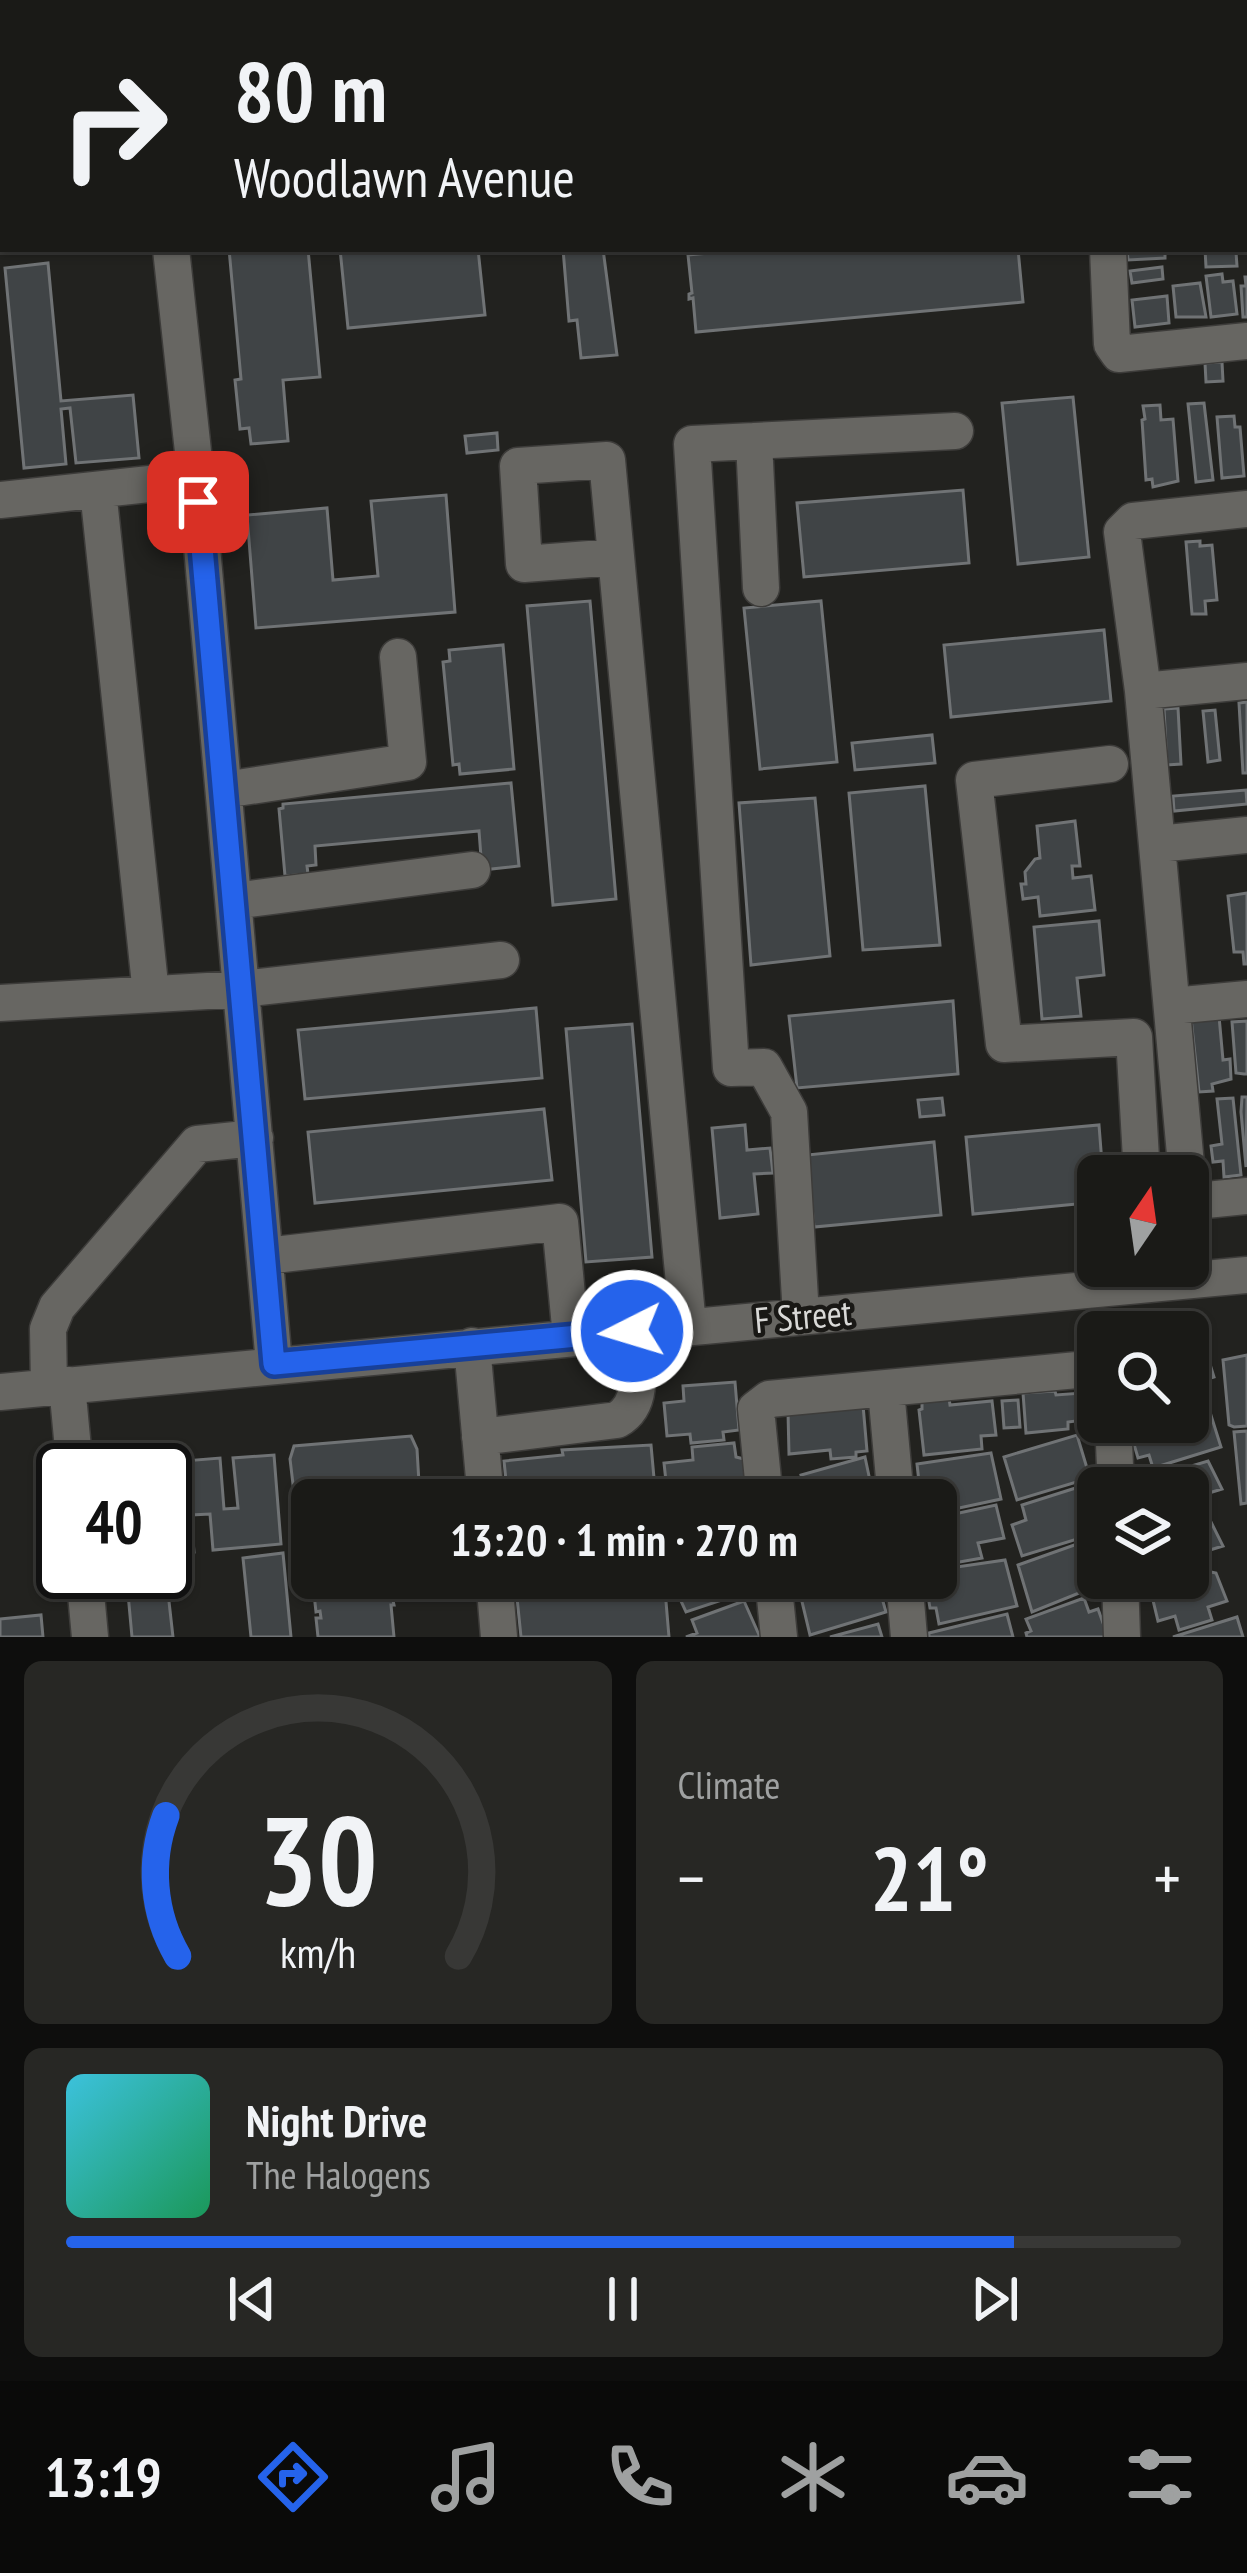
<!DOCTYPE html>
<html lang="en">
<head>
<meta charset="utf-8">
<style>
	:root { --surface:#1a1a17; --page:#272724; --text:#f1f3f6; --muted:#9fa1a1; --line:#383836; --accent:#2563eb }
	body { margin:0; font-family:"PT Sans Narrow",sans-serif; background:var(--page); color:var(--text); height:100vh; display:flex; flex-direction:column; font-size:45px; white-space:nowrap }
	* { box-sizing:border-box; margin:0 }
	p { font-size:39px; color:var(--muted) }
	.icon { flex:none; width:66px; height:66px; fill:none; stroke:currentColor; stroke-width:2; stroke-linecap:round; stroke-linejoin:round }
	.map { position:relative; height:1637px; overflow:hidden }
	.details { display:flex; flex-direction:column; gap:24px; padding:24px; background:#0e0e0d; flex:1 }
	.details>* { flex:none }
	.guide { position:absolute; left:0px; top:0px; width:1248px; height:252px; box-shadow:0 3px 9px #0004,0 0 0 3px var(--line); background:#1a1a17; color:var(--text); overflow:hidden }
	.needle { width:78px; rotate:13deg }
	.buttons { position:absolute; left:1077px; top:1155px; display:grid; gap:24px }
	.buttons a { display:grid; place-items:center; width:132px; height:132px; border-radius:18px; background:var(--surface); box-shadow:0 3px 9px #0004,0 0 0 3px var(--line); font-size:60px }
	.speed { position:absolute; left:36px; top:1443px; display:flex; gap:24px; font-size:60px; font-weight:700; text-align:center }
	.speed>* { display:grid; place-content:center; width:156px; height:156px; border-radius:50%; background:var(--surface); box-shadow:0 3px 9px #0004,0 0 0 3px var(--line); line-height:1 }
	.speed .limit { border:6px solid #111; border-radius:18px; background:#fff; color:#111 }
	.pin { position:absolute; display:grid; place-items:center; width:102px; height:102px; color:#fff; margin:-51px; border-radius:24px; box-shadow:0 6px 18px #0006 }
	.me { position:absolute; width:132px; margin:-66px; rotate:265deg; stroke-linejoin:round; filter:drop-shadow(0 0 9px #0008) }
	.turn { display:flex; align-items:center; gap:42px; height:252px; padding:0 36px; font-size:54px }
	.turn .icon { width:156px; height:156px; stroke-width:2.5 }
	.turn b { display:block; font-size:84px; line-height:102px }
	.big { font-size:90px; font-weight:800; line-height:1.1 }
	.details .card { flex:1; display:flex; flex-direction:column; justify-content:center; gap:18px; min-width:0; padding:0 42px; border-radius:18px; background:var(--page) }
	.details .dial { align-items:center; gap:0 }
	.dial svg { height:312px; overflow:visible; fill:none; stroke:var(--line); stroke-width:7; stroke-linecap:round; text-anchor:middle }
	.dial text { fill:var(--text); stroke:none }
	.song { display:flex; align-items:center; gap:36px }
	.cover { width:144px; height:144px; border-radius:18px; background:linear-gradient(135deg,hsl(190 70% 55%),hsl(150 70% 35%)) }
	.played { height:12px; border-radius:6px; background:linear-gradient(90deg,var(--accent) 85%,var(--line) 85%) }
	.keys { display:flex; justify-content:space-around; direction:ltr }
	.heat { display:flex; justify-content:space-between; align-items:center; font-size:66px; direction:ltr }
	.details .tiles { flex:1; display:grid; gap:24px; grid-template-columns:1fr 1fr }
	.card:last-child { grid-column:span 2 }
	.trip { position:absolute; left:291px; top:1479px; width:666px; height:120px; border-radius:18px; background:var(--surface); box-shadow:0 3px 9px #0004,0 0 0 3px var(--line); font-weight:800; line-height:120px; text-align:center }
	.dock { display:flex; height:192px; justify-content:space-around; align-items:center; background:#0a0a09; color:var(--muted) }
	.dock .icon { width:84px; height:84px }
	.dock .current { color:var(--accent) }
	.dock b { font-size:54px; color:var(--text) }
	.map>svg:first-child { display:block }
	.building { fill:#404446; stroke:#707375; stroke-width:3 }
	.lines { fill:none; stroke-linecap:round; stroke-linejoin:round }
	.minor-casing { stroke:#3d3c3a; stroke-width:39 }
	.minor { stroke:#676662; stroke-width:36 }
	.route-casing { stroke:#184099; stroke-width:30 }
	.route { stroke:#2563eb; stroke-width:21 }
	.labels { text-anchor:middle; stroke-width:9; stroke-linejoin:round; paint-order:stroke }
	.street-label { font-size:36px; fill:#d9d9d7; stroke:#191815 }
</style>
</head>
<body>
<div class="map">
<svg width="1247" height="1637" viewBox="0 0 1247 1637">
	<rect width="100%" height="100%" fill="#22221f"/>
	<path class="building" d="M0,0H90V3H3L0,11Z
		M931,0H989V3H898Z
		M0,68H3L1,195L0,183Z
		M229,249H308L320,377L283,380L288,441L251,444L249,428L240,429L235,380L241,379Z
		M340,249H478L485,315L348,328Z
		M563,249H603L617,355L581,358L577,320L569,321Z
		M752,249H1018L1023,302L696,332L693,298L689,299V294L692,293L688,255Z
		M1127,249H1165V258L1128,260Z
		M1205,249L1236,252L1237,266L1206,267Z
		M48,263L61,401L133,395L139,458L76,463L70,408L61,409L66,464L24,468L5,268Z
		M1162,267L1163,279L1132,283L1130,271Z
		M1222,274L1223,282L1233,281L1237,314L1211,317L1206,276Z
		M1245,277H1247V317H1243L1241,286H1246Z
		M1200,283L1206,317H1176L1173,286Z
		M1167,296L1169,323L1135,327L1132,300Z
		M1222,362L1223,381L1206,382L1205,363Z
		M1073,397L1089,557L1018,564L1002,403Z
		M1204,403L1213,480L1196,482L1188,404Z
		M1160,405L1161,420L1173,419L1178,481L1153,487L1152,479L1146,480L1142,420L1145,419L1143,406Z
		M1234,416L1235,427H1240L1244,476L1222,478L1217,417Z
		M497,433L498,450L467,453L465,436Z
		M963,490L969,563L804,577L797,503Z
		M446,495L455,612L256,628L247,515L327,508L333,580L378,576L371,501Z
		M1200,541V546L1212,545L1217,600L1205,601L1206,614H1192L1186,542Z
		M590,601L616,899L553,905L527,606Z
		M821,601L837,762L760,769L744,608Z
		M1104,630L1111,701L951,717L944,645Z
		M503,645L514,769L460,774L459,764L453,765L443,662L450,661L449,650Z
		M1247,702V773H1243L1239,703Z
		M1178,708L1181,764L1167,765L1164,709Z
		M1215,710L1220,760L1208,762L1203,711Z
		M932,735L935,763L855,770L852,743Z
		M511,783L519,866L482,870L479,831L315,846L316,865L307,866L308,874L285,876L279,809L283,808V804Z
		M925,786L940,945L863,950L849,793Z
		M1246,790L1247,804L1174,811L1173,796Z
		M815,798L830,956L751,965L739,803Z
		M1075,821L1080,866H1072L1073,878L1091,876L1095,910L1040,916L1038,897L1023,899L1021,884H1026L1025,872L1035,859L1040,858L1037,826Z
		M1247,893V964H1244L1243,952H1234L1228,896Z
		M1099,921L1104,975L1077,978L1081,1016L1042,1019L1034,927Z
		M953,1001L958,1074L797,1088L789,1016Z
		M536,1008L542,1078L305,1099L298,1030Z
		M1219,1016L1223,1060L1230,1059L1231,1079L1212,1084L1213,1091L1199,1092L1191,1018Z
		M1247,1021V1074H1244L1236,1073L1232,1022Z
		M632,1024L652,1257L586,1262L566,1029Z
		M1242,1097H1247L1246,1167L1241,1112Z
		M942,1098L944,1115L920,1117L918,1100Z
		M1233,1098L1241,1175L1224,1177L1223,1161L1213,1162L1211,1146L1222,1144L1217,1099Z
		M544,1109L552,1180L315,1203L308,1132Z
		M745,1125L747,1150L770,1148L773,1173L754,1174L758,1214L720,1218L712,1128Z
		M1099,1125L1103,1176H1098V1202L973,1214L966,1137Z
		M934,1142L941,1215L814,1227L807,1155Z
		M1205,1348L1214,1377L1188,1385V1353Z
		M1247,1355V1426L1234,1427L1229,1425L1223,1360Z
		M735,1382L739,1430L723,1432L724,1440L691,1443L690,1434L667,1436L664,1403L684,1401L683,1386Z
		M1055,1391L1056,1395L1082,1393L1084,1420L1068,1422V1429L1026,1433L1023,1393Z
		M949,1398L950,1405L992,1401L996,1435L981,1436L982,1449L924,1455L919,1410L922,1409V1401Z
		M1018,1400L1020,1427L1004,1428L1002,1401Z
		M863,1405L867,1451L856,1452V1457L831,1459L830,1450L789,1454L788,1412Z
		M1209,1409L1221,1447L1153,1468L1149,1455L1138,1458L1131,1434L1168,1422H1188V1416Z
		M1247,1431V1503L1241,1504L1234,1432Z
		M1077,1435L1090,1478L1017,1500L1004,1457Z
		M411,1436L417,1449L420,1500H312V1516L297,1518L290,1459L294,1446Z
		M734,1443L736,1457L744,1459L746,1485L741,1486L742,1490L714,1492L715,1499L668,1500L664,1463L693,1460L692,1447Z
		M651,1445L656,1500H508L504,1461L563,1455L562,1450Z
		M991,1453L1001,1499L936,1513V1500H921L917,1464Z
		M274,1455L281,1544L213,1550L210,1514L191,1515L194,1552L165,1554V1513L184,1512L183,1499H186V1496H174L171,1462L220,1458L224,1509L238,1508L233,1458Z
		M865,1457L874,1500H794L791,1493L805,1489L801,1475Z
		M1208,1461L1222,1489L1199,1496L1203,1509L1188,1513V1488H1143L1141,1481Z
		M1082,1486L1097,1533L1022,1556L1012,1525L1026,1520L1022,1505Z
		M996,1505L1004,1538L978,1543L982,1558L937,1566L936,1518Z
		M1211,1522L1223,1546L1200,1553L1204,1565L1188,1570V1529Z
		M1080,1543L1085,1558L1094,1554L1098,1578L1104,1583L1032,1612L1018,1565Z
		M283,1553L291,1637H251L243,1558Z
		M1005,1560L1017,1606L939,1624L936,1608H930L925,1578H936V1570Z
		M165,1566L173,1637H132L126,1572H165Z
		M1211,1572L1216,1573L1227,1601L1208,1607L1212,1620L1179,1630L1175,1616L1158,1621L1151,1592Z
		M313,1578H388L394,1605H391L394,1637H318L316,1618H321L320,1611L316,1612L314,1594H319L317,1579Z
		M515,1578H664L669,1637H521Z
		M698,1578H749L752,1590L686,1612L674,1586Z
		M840,1578H865L867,1586L878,1584L886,1612L810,1635L799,1589Z
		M1084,1598L1089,1612L1098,1609L1108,1637H1027L1026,1633L1031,1631L1026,1619Z
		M744,1601L760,1637H686L697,1633L692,1620Z
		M1007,1614L1013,1637H929V1633Z
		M41,1615L43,1637H0V1619Z
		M1237,1617L1243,1637H1173Z
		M878,1624L882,1637H830Z"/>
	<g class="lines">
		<defs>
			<path id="minor" d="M144,0V3
				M230,0V3
				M331,0L332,3
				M451,0V3
				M1157,0L1158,3
				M360,3L381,0
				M1245,52H1247
				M1245,208H1247
				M171,249L196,479L274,1364
				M1108,249L1112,344L1119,354L1247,341
				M754,441L761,588
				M98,490L151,994
				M0,500L196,479
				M616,557L524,564L518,466L607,460L688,1326
				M1143,691L1247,681
				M1110,764L974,780L1004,1044L1134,1037L1142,1176
				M224,790L408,762L398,657
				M1158,844L1247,835
				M234,901L472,870
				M0,1003L242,989L501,960
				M1172,1006L1247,999
				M1187,1176L1143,691L1122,532L1133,521L1247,509
				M1188,1193L1196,1201L1247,1196
				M266,1256L560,1222L571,1337
				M801,1316L789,1112L764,1067L731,1068L692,444L955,431
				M472,1346L486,1500
				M67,1385L75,1470
				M49,1387L48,1329L57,1307L197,1144L255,1138
				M886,1390L896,1500
				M0,1392L1247,1275
				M1113,1422L1116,1488
				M480,1437L617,1420C648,1402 635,1362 632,1331
				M765,1500L756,1409L769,1399L1088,1369L1098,1373
				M84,1572L90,1637
				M494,1578L499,1637
				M773,1578L779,1637
				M904,1578L909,1637
				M1120,1578L1122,1637"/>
		</defs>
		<use href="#minor" class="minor-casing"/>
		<use href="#minor" class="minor"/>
	</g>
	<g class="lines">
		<defs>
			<path id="route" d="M198,502L274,1364L632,1331"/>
		</defs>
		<use href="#route" class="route-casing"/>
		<use href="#route" class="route"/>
	</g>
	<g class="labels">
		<g class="street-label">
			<text transform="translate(803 1316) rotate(-5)" y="13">F Street</text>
		</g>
	</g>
</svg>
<div class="buttons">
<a><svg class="needle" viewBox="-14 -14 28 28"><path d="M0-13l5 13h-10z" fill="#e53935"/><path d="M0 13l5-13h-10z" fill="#9fa1a1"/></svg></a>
<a><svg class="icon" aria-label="search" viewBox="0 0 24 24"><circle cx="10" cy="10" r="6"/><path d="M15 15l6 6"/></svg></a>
<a><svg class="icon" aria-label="layers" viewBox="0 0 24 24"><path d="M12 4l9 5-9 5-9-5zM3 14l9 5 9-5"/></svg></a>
</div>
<div class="speed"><div class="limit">40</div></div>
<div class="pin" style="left:198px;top:502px;background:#d93025"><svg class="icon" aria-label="arrive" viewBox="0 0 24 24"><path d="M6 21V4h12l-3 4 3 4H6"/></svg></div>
<svg class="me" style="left:632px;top:1331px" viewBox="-20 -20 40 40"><circle r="17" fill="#2563eb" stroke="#fff" stroke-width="3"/><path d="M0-11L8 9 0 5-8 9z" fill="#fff"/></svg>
<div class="trip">13:20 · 1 min · 270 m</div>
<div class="guide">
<div class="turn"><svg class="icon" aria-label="right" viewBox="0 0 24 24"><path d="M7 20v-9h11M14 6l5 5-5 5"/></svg><div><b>80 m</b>Woodlawn Avenue</div></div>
</div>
</div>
<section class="details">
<div class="tiles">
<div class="card dial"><svg viewBox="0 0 100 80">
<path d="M14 69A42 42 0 1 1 86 69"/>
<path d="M14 69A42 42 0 0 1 11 33" stroke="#2563eb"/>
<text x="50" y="56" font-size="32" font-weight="700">30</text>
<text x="50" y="72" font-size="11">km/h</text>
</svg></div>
<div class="card"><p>Climate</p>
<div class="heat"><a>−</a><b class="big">21°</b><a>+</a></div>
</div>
<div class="card">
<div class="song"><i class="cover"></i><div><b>Night Drive</b><p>The Halogens</p></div></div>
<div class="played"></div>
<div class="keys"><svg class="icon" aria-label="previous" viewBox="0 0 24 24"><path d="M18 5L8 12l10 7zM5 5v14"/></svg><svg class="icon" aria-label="pause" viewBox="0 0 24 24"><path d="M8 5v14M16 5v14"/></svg><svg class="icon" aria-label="next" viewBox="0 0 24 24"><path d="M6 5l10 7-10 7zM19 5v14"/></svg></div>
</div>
</div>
</section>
<nav class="dock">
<b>13:19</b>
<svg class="icon current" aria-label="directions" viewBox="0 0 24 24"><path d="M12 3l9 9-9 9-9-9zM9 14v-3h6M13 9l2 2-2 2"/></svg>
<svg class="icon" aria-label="music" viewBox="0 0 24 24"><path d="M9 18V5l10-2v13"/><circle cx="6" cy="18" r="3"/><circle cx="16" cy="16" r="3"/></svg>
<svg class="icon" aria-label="phone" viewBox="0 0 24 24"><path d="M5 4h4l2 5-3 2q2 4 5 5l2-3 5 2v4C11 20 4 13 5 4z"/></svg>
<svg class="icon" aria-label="climate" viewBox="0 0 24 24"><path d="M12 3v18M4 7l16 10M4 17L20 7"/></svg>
<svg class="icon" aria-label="car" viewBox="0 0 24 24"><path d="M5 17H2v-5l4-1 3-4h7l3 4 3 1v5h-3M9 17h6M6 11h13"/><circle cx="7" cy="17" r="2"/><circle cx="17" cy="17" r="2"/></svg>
<svg class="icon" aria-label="filters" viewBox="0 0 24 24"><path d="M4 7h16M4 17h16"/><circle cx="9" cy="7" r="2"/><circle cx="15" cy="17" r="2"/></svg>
</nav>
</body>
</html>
